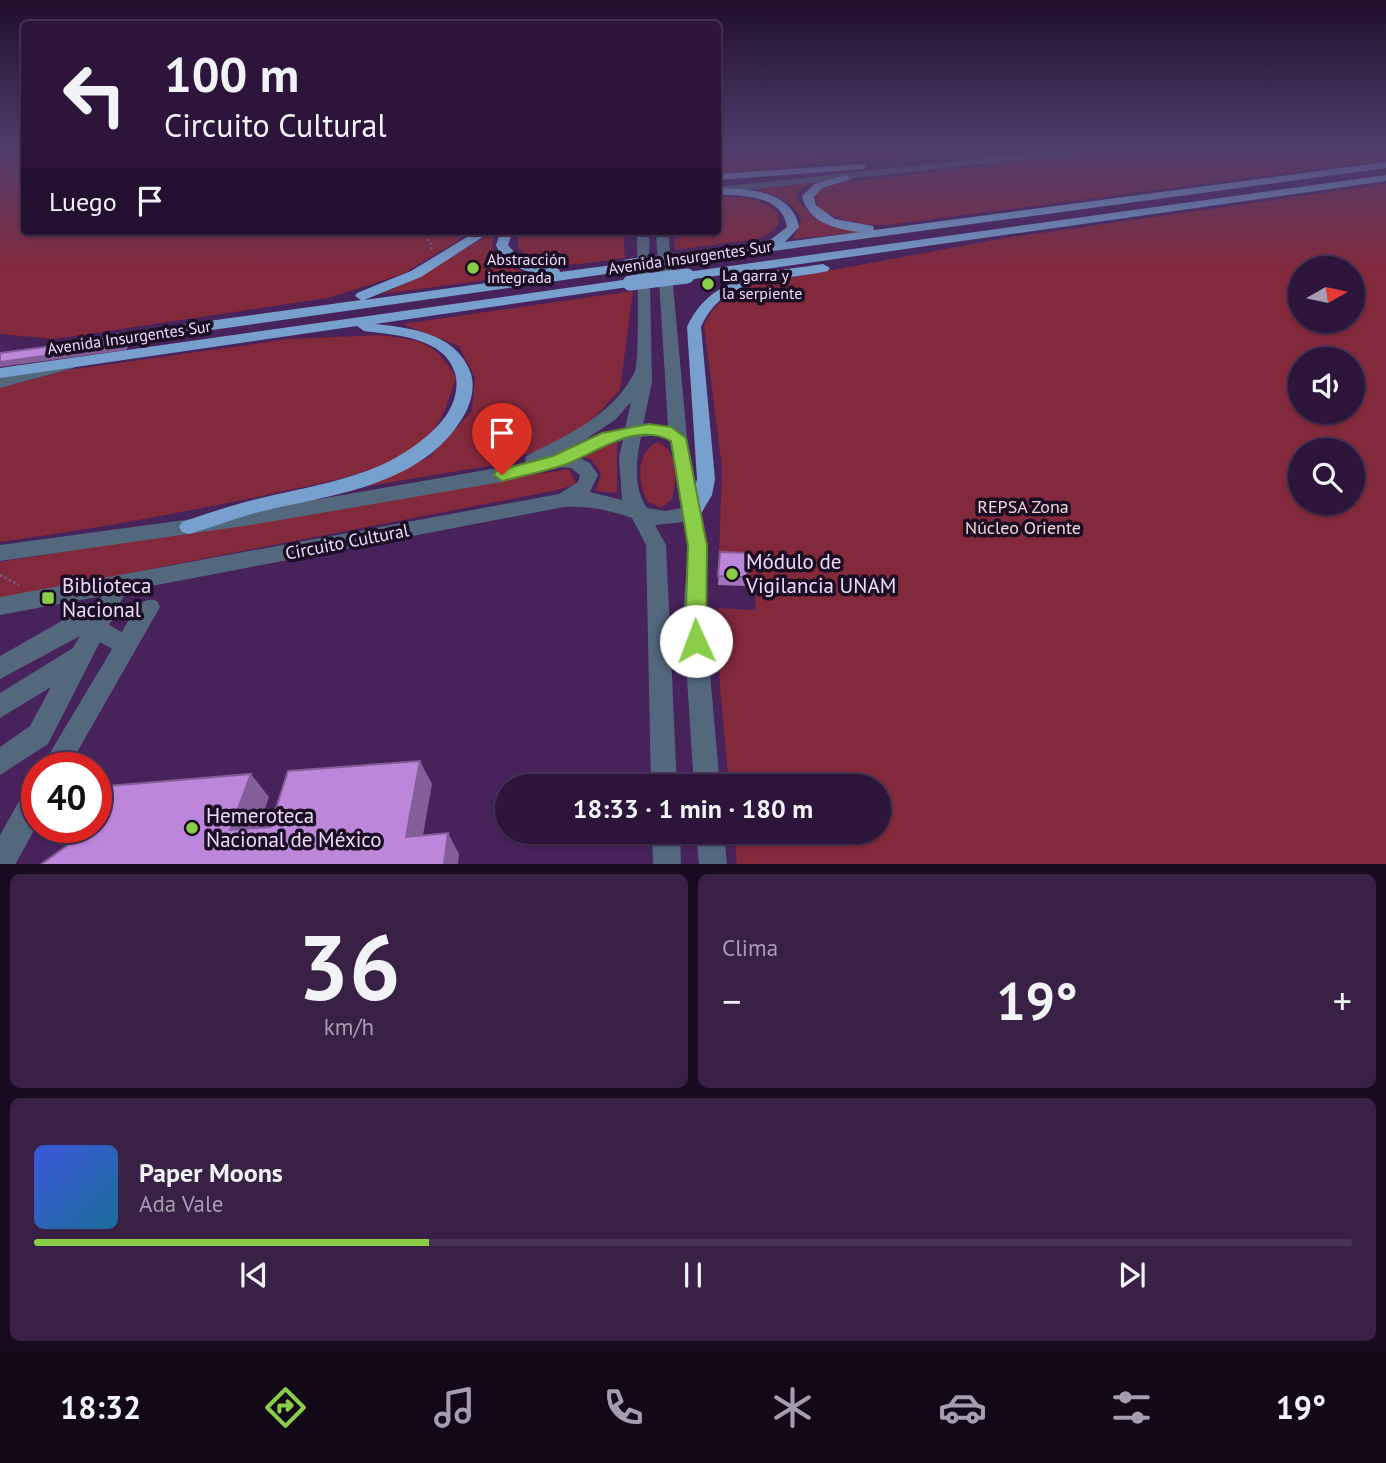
<!DOCTYPE html>
<html lang="es">
<head>
<meta charset="utf-8">
<style>
	:root { --surface:#2c143a; --page:#382145; --text:#f1f3f6; --muted:#a69eaf; --line:#483354; --accent:#8ace47 }
	body { margin:0; font-family:"PT Sans",sans-serif; background:var(--page); color:var(--text); height:100vh; display:flex; flex-direction:column; font-size:26px; white-space:nowrap }
	* { box-sizing:border-box; margin:0 }
	p { font-size:23px; color:var(--muted) }
	.icon { flex:none; width:38px; height:38px; fill:none; stroke:currentColor; stroke-width:2; stroke-linecap:round; stroke-linejoin:round }
	.map { position:relative; height:864px; overflow:hidden }
	.panel { display:flex; flex-direction:column; gap:10px; padding:10px; background:#180b20; flex:1 }
	.panel>* { flex:none }
	.top-card { position:absolute; left:21px; top:21px; width:700px; height:214px; border-radius:7px; box-shadow:0 2px 5px #0004,0 0 0 2px var(--line); background:#2c143a; color:var(--text); overflow:hidden }
	.needle { width:46px; rotate:81deg }
	.buttons { position:absolute; left:1288px; top:256px; display:grid; gap:14px }
	.buttons a { display:grid; place-items:center; width:77px; height:77px; border-radius:50%; background:var(--surface); box-shadow:0 2px 5px #0004,0 0 0 2px var(--line); font-size:35px }
	.speed { position:absolute; left:21px; top:752px; display:flex; gap:14px; font-size:35px; font-weight:700; text-align:center }
	.speed>* { display:grid; place-content:center; width:91px; height:91px; border-radius:50%; background:var(--surface); box-shadow:0 2px 5px #0004,0 0 0 2px var(--line); line-height:1 }
	.speed .limit { border:10px solid #d22; background:#fff; color:#111 }
	.pin { position:absolute; display:grid; place-items:center; width:60px; height:60px; color:#fff; margin:-72px -30px; border-radius:50% 50% 50% 0; rotate:-45deg; box-shadow:0 0 7px #0007 }
	.pin .icon { rotate:45deg }
	.me { position:absolute; width:77px; margin:-38px; rotate:358deg; stroke-linejoin:round; filter:drop-shadow(0 0 5px #0008) }
	.turn { display:flex; align-items:center; gap:24px; height:147px; padding:0 28px; font-size:32px }
	.turn .icon { width:91px; height:91px; stroke-width:2.5 }
	.turn b { display:block; font-size:49px; line-height:60px }
	.then { display:flex; align-items:center; height:66px; padding:0 28px; background:#0003; gap:14px; font-size:26px }
	.big { font-size:52px; font-weight:700; line-height:1.1 }
	.panel .tile { flex:1; display:flex; flex-direction:column; justify-content:center; gap:10px; min-width:0; padding:0 24px; border-radius:10px; background:var(--page) }
	.panel .dial { align-items:center; gap:0 }
	.dial b { font-size:91px; line-height:1 }
	.song { display:flex; align-items:center; gap:21px }
	.cover { width:84px; height:84px; border-radius:10px; background:linear-gradient(135deg,hsl(230 70% 55%),hsl(200 70% 35%)) }
	.played { height:7px; border-radius:4px; background:linear-gradient(90deg,var(--accent) 30%,var(--line) 30%) }
	.keys { display:flex; justify-content:space-around; direction:ltr }
	.heat { display:flex; justify-content:space-between; align-items:center; font-size:38px; direction:ltr }
	.panel .tiles { flex:1; display:grid; gap:10px; grid-template-columns:1fr 1fr }
	.tile:last-child { grid-column:span 2 }
	.trip { position:absolute; left:495px; top:774px; width:396px; height:70px; border-radius:35px; background:var(--surface); box-shadow:0 2px 5px #0004,0 0 0 2px var(--line); font-weight:700; line-height:70px; text-align:center }
	.tab-bar { display:flex; height:112px; justify-content:space-around; align-items:center; background:#120817; color:var(--muted) }
	.tab-bar .icon { width:49px; height:49px }
	.tab-bar .current { color:var(--accent) }
	.tab-bar b { font-size:32px; color:var(--text) }
	.map>svg:first-child { display:block }
	.built { fill:#47225b; fill-rule:evenodd }
	.green { fill:#82293b; fill-rule:evenodd }
	.lines { fill:none; stroke-linecap:round; stroke-linejoin:round }
	.path-far1 { stroke:#785c88; stroke-width:2; stroke-dasharray:2.5 2.5; stroke-linecap:butt }
	.path { stroke:#785c88; stroke-width:2.5; stroke-dasharray:2.5 2.5; stroke-linecap:butt }
	.minor { fill:#53677d; fill-rule:evenodd }
	.major { fill:#78a0ce; fill-rule:evenodd }
	.major-bridge-far1 { stroke:#78a0ce; stroke-width:11 }
	.major-bridge { stroke:#78a0ce; stroke-width:15 }
	.wall { fill:#a273bc }
	.shaded-wall { fill:#845e99 }
	.building { fill:#bc86db; stroke:#845e99; stroke-width:2 }
	.route { fill:#8ace47; stroke:#5a862e; stroke-width:2 }
	.poi-dot { fill:#8ace47; stroke:#1b0d23; stroke-width:2.5 }
	.labels { text-anchor:middle; stroke-width:7; stroke-linejoin:round; paint-order:stroke }
	.far-street-label { font-size:16px; fill:#eedbfb; stroke:#1b0d23 }
	.far-poi-label { font-size:16px; fill:#eedbfb; stroke:#1b0d23; text-anchor:start }
	.park-label { font-size:18px; fill:#f4d7d9; stroke:#1b0d23 }
	.street-label { font-size:18px; fill:#eedbfb; stroke:#1b0d23 }
	.near-poi-label { font-size:21px; fill:#eedbfb; stroke:#1b0d23; text-anchor:start }
</style>
</head>
<body>
<div class="map">
<svg width="1386" height="865" viewBox="0 0 1386 865">
	<rect width="100%" height="100%" fill="#3b1a4d"/>
	<path class="built" d="M0,149H24V231H718V149H1386V864H0ZM1300,268H1353V320H1300ZM1300,359H1353V411H1300ZM1300,450H1353V502H1300ZM37,768H96V828H37ZM508,786H878V831H508Z"/>
	<path class="green" d="M0,149H24V231H474L403,274L328,298L55,339L0,334Z
		M718,149H983L718,173Z
		M1121,149H1386V160L887,225C861,226 839,221 817,207L816,195L823,187L846,182Z
		M812,183L799,190L797,200C815,221 835,228 861,232L793,239L802,219C790,199 775,195 753,189Z
		M1386,184V864H737L734,831H878V786H729L720,686L718,608L755,610L756,588L746,586V562L719,561L722,467L704,326C713,302 733,291 757,284L1005,238ZM1300,268H1353V320H1300ZM1300,359H1353V411H1300ZM1300,450H1353V502H1300Z
		M719,197C739,196 761,198 777,212L779,224L769,234L757,239L675,250L674,231H718Z
		M495,231L492,248C501,262 514,268 530,274L382,294L415,279Z
		M522,231H623L625,258C594,261 540,276 518,247V237Z
		M633,291L620,390L589,423L547,448L488,466L351,489L428,458L472,411L475,377L459,346L402,324Z
		M379,335C422,341 432,339 456,377C450,396 444,419 430,434C391,475 309,485 257,497C171,515 87,530 0,542V388L68,370L289,339Z
		M610,440L617,442V493L596,491L601,474L592,460L584,457Z
		M657,442C679,450 677,480 672,499L661,508L648,502C637,483 636,452 657,442Z
		M569,469L576,484L558,490L0,598V562Z"/>
	<g class="lines">
		<path class="path-far1" d="M801,149L813,158
			M421,231L432,245L431,250"/>
		<path class="path" d="M0,575L19,585"/>
		<path class="minor" d="M1065,149H1095L1090,152L718,193V187Z
			M637,231H649L652,382L643,425L668,426L656,231H668L687,438L708,546L705,617L720,786H694L683,617L688,546L684,522L655,525L666,545L677,786H651L646,545L632,518C608,510 590,506 564,507L126,591L109,625L122,632C131,618 138,594 157,601L160,607L68,768H41L112,649L100,642L48,744L0,775V747L30,726L51,687L0,718V693L73,648L80,636L0,679V656L67,618L75,615L89,619L102,596L0,615V597L559,494L578,482L580,475L571,468L558,467L502,482L251,525L0,561V545L251,511L525,463L526,456C567,435 614,415 635,371C640,361 637,252 637,231ZM631,402L625,428L601,433L580,443L615,420ZM649,436H662L670,441L681,508L666,511L647,508C633,488 636,460 641,437ZM623,440L619,457L622,500L590,492L598,475L590,463L580,458L611,442Z
			M68,360L74,362L76,365L74,368L0,388V378Z
			M37,784V825L15,865H0V835L27,787Z
			M652,831H680L681,865H653Z
			M696,831H724L727,865H699Z"/>
		<path class="major" d="M1386,162V168L685,263L679,259L685,255L765,244L787,227C782,195 744,196 718,194V188C749,189 792,190 799,227L785,242L860,232C836,229 808,223 802,196L814,184L845,175L850,178L849,180L822,188L814,197L816,205L835,219L873,226L874,230Z
			M861,164L866,167L865,169L718,180V174Z
			M1386,175V181L687,280L680,276L687,272Z
			M477,231H492L421,277L364,300L544,275C523,271 504,266 496,245L501,231H513L508,245L520,259L559,269L560,272L627,263L634,267L627,271L107,345L99,340L107,335L361,300L355,296L357,293L411,271Z
			M635,231H647L649,235L639,238Z
			M823,264L830,268L828,271C780,282 724,274 701,327L715,479L712,495L699,517H685L682,512L693,495L697,479L687,327C712,272 770,272 823,264Z
			M630,279L635,280V286L375,324C411,328 455,333 470,371C476,386 471,404 463,417C421,488 327,495 255,513C233,519 211,528 189,534L182,532L179,527L182,522C206,514 229,506 253,500C321,483 392,477 441,422C452,410 460,390 455,373C444,337 395,335 364,331L357,326L0,378V368Z"/>
		<path class="major-bridge-far1" d="M642,265L685,259"/>
		<path class="major-bridge" d="M627,267L655,263
			M630,283L687,276"/>
	</g>
	<path class="wall" d="M720,552L747,577L746,586L718,585Z"/>
	<path class="shaded-wall" d="M129,336L131,340L126,350L0,367V362Z
		M420,761L432,784L419,858L406,837Z
		M251,774L269,797L251,852L230,830Z
		M448,833L459,854L458,865H444Z"/>
	<path class="building" d="M129,336L124,345L0,362V353Z
		M720,552L747,553V577L718,576Z
		M420,761L406,837L448,833L444,865H40L89,830L90,828H96V814L108,786L251,774L230,830L270,827L288,771Z"/>
	<linearGradient id="sky" x2="0" y2="1"><stop stop-color="#200e2a"/><stop offset="0.55" stop-color="#4f3e6d"/><stop offset="1" stop-color="#4f3e6d" stop-opacity="0"/></linearGradient>
	<rect width="1386" height="270" fill="url(#sky)"/>
	<path class="route" d="M649,424L671,427L686,438L707,546L706,641L703,647L696,650L688,647L685,641L688,546L671,441C635,420 594,455 561,466C542,472 522,476 502,481L494,475L496,471L553,456L602,433Z"/>
	<g class="poi-dot">
		<circle cx="473" cy="268" r="7"/>
		<circle cx="708" cy="284" r="7"/>
		<circle cx="732" cy="574" r="7"/>
		<rect x="41" y="591" width="14" height="14" rx="3.5"/>
		<circle cx="192" cy="828" r="7"/>
	</g>
	<g class="labels">
		<g class="far-street-label">
			<text transform="translate(690 257) rotate(-8)" y="6">Avenida Insurgentes Sur</text>
			<text transform="translate(129 337) rotate(-8)" y="6">Avenida Insurgentes Sur</text>
		</g>
		<g class="far-poi-label">
			<text x="487" y="265">Abstracción<tspan x="487" dy="18">integrada</tspan></text>
			<text x="722" y="281">La garra y<tspan x="722" dy="18">la serpiente</tspan></text>
		</g>
		<g class="park-label">
			<text x="1023" y="513">REPSA Zona<tspan x="1023" dy="21">Núcleo Oriente</tspan></text>
		</g>
		<g class="street-label">
			<text transform="translate(347 542) rotate(-11)" y="6">Circuito Cultural</text>
		</g>
		<g class="near-poi-label">
			<text x="746" y="569">Módulo de<tspan x="746" dy="24">Vigilancia UNAM</tspan></text>
			<text x="62" y="593">Biblioteca<tspan x="62" dy="24">Nacional</tspan></text>
			<text x="206" y="823">Hemeroteca<tspan x="206" dy="24">Nacional de México</tspan></text>
		</g>
	</g>
</svg>
<div class="buttons">
<a><svg class="needle" viewBox="-14 -14 28 28"><path d="M0-13l5 13h-10z" fill="#e53935"/><path d="M0 13l5-13h-10z" fill="#a69eaf"/></svg></a>
<a><svg class="icon" aria-label="sound" viewBox="0 0 24 24"><path d="M4 9h4l5-4v14l-5-4H4zM17 9q2 3 0 6"/></svg></a>
<a><svg class="icon" aria-label="search" viewBox="0 0 24 24"><circle cx="10" cy="10" r="6"/><path d="M15 15l6 6"/></svg></a>
</div>
<div class="speed"><div class="limit">40</div></div>
<div class="pin" style="left:502px;top:475px;background:#d93025"><svg class="icon" aria-label="arrive" viewBox="0 0 24 24"><path d="M6 21V4h12l-3 4 3 4H6"/></svg></div>
<svg class="me" style="left:696px;top:641px" viewBox="-20 -20 40 40"><circle r="19" fill="#fff"/><path d="M0-13L10 11 0 6-10 11z" fill="#8ace47"/></svg>
<div class="trip">18:33 · 1 min · 180 m</div>
<div class="top-card">
<div class="turn"><svg class="icon" aria-label="left" viewBox="0 0 24 24"><path d="M17 20v-9H6M10 6l-5 5 5 5"/></svg><div><b>100 m</b>Circuito Cultural</div></div>
<div class="then">Luego<svg class="icon" aria-label="arrive" viewBox="0 0 24 24"><path d="M6 21V4h12l-3 4 3 4H6"/></svg></div>
</div>
</div>
<section class="panel">
<div class="tiles">
<div class="tile dial"><b>36</b><p>km/h</p></div>
<div class="tile"><p>Clima</p>
<div class="heat"><a>−</a><b class="big">19°</b><a>+</a></div>
</div>
<div class="tile">
<div class="song"><i class="cover"></i><div><b>Paper Moons</b><p>Ada Vale</p></div></div>
<div class="played"></div>
<div class="keys"><svg class="icon" aria-label="previous" viewBox="0 0 24 24"><path d="M18 5L8 12l10 7zM5 5v14"/></svg><svg class="icon" aria-label="pause" viewBox="0 0 24 24"><path d="M8 5v14M16 5v14"/></svg><svg class="icon" aria-label="next" viewBox="0 0 24 24"><path d="M6 5l10 7-10 7zM19 5v14"/></svg></div>
</div>
</div>
</section>
<nav class="tab-bar">
<b>18:32</b>
<svg class="icon current" aria-label="directions" viewBox="0 0 24 24"><path d="M12 3l9 9-9 9-9-9zM9 14v-3h6M13 9l2 2-2 2"/></svg>
<svg class="icon" aria-label="music" viewBox="0 0 24 24"><path d="M9 18V5l10-2v13"/><circle cx="6" cy="18" r="3"/><circle cx="16" cy="16" r="3"/></svg>
<svg class="icon" aria-label="phone" viewBox="0 0 24 24"><path d="M5 4h4l2 5-3 2q2 4 5 5l2-3 5 2v4C11 20 4 13 5 4z"/></svg>
<svg class="icon" aria-label="climate" viewBox="0 0 24 24"><path d="M12 3v18M4 7l16 10M4 17L20 7"/></svg>
<svg class="icon" aria-label="car" viewBox="0 0 24 24"><path d="M5 17H2v-5l4-1 3-4h7l3 4 3 1v5h-3M9 17h6M6 11h13"/><circle cx="7" cy="17" r="2"/><circle cx="17" cy="17" r="2"/></svg>
<svg class="icon" aria-label="filters" viewBox="0 0 24 24"><path d="M4 7h16M4 17h16"/><circle cx="9" cy="7" r="2"/><circle cx="15" cy="17" r="2"/></svg>
<b>19°</b>
</nav>
</body>
</html>
